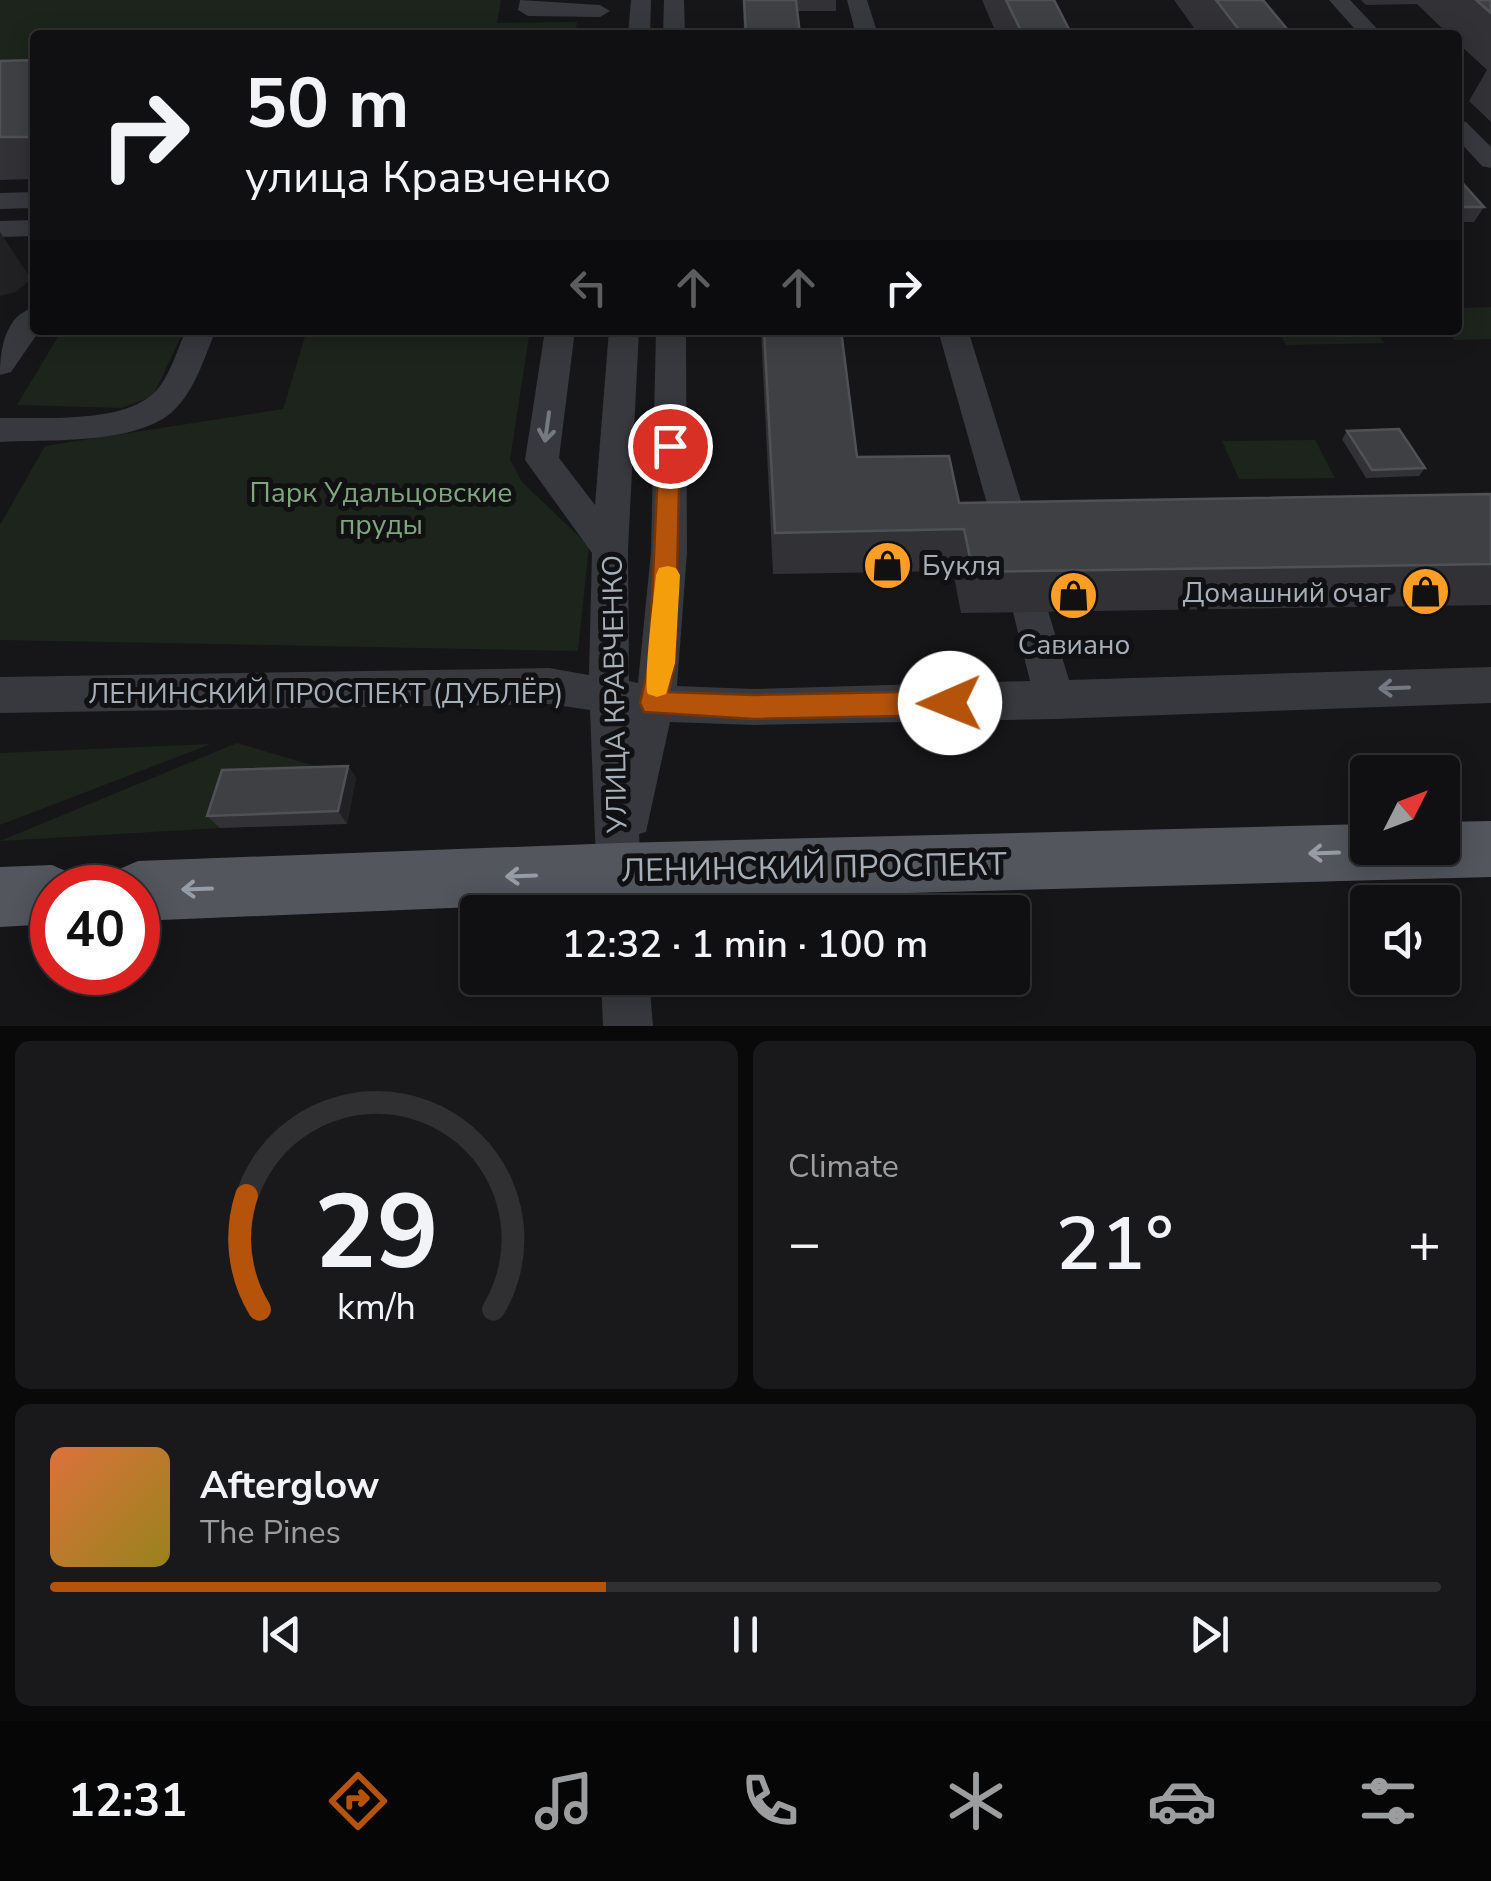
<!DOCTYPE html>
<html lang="en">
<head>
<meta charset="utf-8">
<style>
	:root { --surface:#101012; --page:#19191b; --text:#f1f3f6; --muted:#9c9d9f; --line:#303032; --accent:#b45309 }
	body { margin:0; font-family:"Nunito Sans",sans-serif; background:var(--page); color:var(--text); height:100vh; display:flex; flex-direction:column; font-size:38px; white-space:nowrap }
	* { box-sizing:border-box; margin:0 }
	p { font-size:32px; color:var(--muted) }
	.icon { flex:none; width:55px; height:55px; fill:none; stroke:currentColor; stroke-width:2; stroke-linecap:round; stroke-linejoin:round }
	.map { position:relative; height:1026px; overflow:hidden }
	.sheet { display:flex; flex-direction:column; gap:15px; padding:15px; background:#09090a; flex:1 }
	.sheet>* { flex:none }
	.top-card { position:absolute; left:30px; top:30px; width:1432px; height:305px; border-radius:10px; box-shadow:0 5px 25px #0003,0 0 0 2px var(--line); background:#101012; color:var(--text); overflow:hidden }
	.needle { width:65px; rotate:48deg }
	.fabs { position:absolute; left:1350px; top:755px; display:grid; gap:20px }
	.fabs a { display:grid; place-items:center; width:110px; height:110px; border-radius:10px; background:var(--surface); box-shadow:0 5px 25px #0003,0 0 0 2px var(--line); font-size:50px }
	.speed { position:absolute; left:30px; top:865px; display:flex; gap:20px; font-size:50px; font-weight:700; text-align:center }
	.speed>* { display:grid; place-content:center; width:130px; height:130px; border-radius:50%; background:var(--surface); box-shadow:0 5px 25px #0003,0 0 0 2px var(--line); line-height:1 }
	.speed .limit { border:15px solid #d22; background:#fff; color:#111 }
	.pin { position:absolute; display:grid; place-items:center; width:85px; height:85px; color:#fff; margin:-42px; border:5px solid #fff; border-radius:50%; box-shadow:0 2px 10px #0007 }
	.me { position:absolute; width:110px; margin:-55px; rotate:269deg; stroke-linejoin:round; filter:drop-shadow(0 0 8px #0008) }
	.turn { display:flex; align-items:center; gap:35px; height:210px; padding:0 50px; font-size:45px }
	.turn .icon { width:130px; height:130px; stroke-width:2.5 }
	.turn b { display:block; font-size:70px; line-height:85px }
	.lanes { display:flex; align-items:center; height:95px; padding:0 50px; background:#0003; justify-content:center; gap:50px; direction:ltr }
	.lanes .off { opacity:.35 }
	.big { font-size:75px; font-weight:600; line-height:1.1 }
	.sheet .card { flex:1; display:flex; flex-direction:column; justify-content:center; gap:15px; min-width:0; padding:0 35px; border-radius:15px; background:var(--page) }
	.sheet .dial { align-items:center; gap:0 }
	.dial svg { height:260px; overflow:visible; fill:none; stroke:var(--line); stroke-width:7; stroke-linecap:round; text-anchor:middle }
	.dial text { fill:var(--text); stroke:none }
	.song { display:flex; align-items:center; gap:30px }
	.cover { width:120px; height:120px; border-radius:15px; background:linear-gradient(135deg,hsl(20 70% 55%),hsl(50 70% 35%)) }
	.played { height:10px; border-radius:5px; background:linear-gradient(90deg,var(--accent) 40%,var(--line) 40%) }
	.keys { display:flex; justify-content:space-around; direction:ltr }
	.heat { display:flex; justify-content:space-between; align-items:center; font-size:55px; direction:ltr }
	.sheet .tiles { flex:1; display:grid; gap:15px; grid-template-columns:1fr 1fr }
	.card:last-child { grid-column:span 2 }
	.trip { position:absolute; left:460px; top:895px; width:570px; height:100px; border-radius:10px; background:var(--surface); box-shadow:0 5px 25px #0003,0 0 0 2px var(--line); font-weight:600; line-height:100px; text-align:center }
	.menu { display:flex; height:160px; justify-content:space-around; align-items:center; background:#060607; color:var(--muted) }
	.menu .icon { width:70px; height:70px }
	.menu .active { color:var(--accent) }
	.menu b { font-size:45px; color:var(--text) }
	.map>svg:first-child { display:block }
	.green { fill:#1c241c }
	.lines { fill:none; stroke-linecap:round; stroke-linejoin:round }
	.minor { fill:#37393e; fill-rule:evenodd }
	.major { fill:#53565d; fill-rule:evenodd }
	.wall { fill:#323236 }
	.shaded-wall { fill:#212124 }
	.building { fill:#3e4044; stroke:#4f5156; stroke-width:2.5 }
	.oneway { stroke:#757a82 }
	.oneway2 { stroke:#969da7 }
	.route { fill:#b45309; stroke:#753606; stroke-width:2.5 }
	.slow { fill:#f59e0b }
	.labels { text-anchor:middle; stroke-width:10; stroke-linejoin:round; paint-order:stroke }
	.park-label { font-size:28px; fill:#7fa67d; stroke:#111113 }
	.poi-label { font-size:28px; fill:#a7afb9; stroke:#111113; text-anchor:start }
	.street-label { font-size:28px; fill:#a7afb9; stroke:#111113 }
	.near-street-label { font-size:32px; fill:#a7afb9; stroke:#111113 }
</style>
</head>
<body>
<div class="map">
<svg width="1491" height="1026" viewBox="0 0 1491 1026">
	<rect width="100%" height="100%" fill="#161618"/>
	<path class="green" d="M0,0H501L497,23L577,22L575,35H35V80L0,79Z
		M1491,307V339L1455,340L1447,330H1458V308Z
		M62,330H184L153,396L122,408L17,405Z
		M307,330H530L510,460L522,482L589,546L578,651L0,640V525L45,446L283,409Z
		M1278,330H1376L1384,343L1286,345Z
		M1315,440L1335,478L1239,479L1222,441Z
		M237,743L356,778L220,828L0,841Z
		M211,744L0,825V753Z"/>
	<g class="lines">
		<path class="minor" d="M520,0L600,5L610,11L600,17L528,16L518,10Z
			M631,0H651L650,35H628Z
			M664,0H684L685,35H663Z
			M847,0H867L878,35H856Z
			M1329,0H1350L1383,35H1360Z
			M1458,120L1466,122L1491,147V168L1482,166L1458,140Z
			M35,192V208L0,209V193Z
			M35,220V236L0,237V221Z
			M35,307V330H40L11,372L0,375C0,349 5,315 35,307Z
			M186,330H216C205,355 197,385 178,406C144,446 49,439 0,442V418C42,417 121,424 154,393C170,377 177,350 186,330Z
			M545,330H575L559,458L595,505L609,330H639L628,550L629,681L638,683L651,552L656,330H686L687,552L677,686L754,689L1030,681L1013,612L1019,601L1032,596L1045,601L1069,680L1491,667V703L1055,719L754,725L670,722L646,832L639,834L644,912H598L590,710L549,704L0,713V677L549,668L589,675L592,553L525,460Z
			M938,330H968L1034,543L1029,553L1016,557L1003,553L998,543Z
			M601,978H649L653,1026H603Z"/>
		<path class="major" d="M1491,821V877L619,901L138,921V888H110L117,870L138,861L619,843L1368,824V848H1442V822Z
			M52,865L73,874L79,888H52V924L0,927V867Z"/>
	</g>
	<path class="wall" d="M743,0H836V11H797L800,35H744Z
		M982,0H1054L1072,35H997Z
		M1174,0H1263L1292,35H1199Z
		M1361,0H1491V122L1469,101L1487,70L1458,43V35H1449L1417,4L1366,5Z
		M35,60V179L0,180V61Z
		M1458,178L1484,207L1474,222H1458Z
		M761,330H841L857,457L959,503L1491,494V605L961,613L953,571L773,574Z
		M1347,431L1425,468L1419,476L1366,478L1342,439Z
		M348,766L356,778L347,824L220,828L207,816Z"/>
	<path class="shaded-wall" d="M0,232L31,279L16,292L0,296Z
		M348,766L356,778L347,824L338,811Z"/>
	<path class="building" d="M744,0H796L800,35H746Z
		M1006,0H1054L1072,35H1023Z
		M1216,0H1263L1292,35H1243Z
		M1476,0H1491V13Z
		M35,60V137H0V61Z
		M1458,178L1484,207H1458Z
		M764,330H841L857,457L949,456L959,503L1491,494V564L973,572L964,529L775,533Z
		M1399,429L1425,468L1372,470L1347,431Z
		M348,766L338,811L207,816L222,770Z"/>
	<defs><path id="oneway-shaft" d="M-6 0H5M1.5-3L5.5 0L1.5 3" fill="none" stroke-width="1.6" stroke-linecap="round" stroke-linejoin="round" transform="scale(2.5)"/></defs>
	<g class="oneway">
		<use href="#oneway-shaft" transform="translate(547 427) rotate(98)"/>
		<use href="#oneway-shaft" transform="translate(1394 688) rotate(178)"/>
	</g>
	<g class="oneway2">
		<use href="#oneway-shaft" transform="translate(1324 853) rotate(178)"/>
		<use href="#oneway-shaft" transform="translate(521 876) rotate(178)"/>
		<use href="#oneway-shaft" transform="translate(197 889) rotate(178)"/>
	</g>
	<path class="route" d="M670,438L680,446L675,663L669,692L754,695L950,691L959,695L963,703L959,711L950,715L754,719L644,712L640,703L649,663L659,446Z"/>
	<path class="slow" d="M668,566L676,568L680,575L675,663L666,694L657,697L648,694C643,683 654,595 656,575L659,568Z"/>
	<defs>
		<symbol id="shop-disc" viewBox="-11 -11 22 22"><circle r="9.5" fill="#ff9d27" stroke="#111113"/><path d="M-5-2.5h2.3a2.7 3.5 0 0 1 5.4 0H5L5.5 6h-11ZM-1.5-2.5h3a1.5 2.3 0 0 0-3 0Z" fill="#111"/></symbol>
	</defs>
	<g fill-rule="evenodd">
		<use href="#shop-disc" x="860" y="538" width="55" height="55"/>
		<use href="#shop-disc" x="1398" y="564" width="55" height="55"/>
		<use href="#shop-disc" x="1046" y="568" width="55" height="55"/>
	</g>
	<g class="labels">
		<g class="park-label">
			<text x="381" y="502">Парк Удальцовские<tspan x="381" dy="32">пруды</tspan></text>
		</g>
		<g class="poi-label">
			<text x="922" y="575">Букля</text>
			<text x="1391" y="602" text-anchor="end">Домашний очаг</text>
			<text x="1074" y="654" text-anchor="middle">Савиано</text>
		</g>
		<g class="street-label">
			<text x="326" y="703">ЛЕНИНСКИЙ ПРОСПЕКТ (ДУБЛЁР)</text>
			<text transform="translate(614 694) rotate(-91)" y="10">УЛИЦА КРАВЧЕНКО</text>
		</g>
		<g class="near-street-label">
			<text transform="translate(814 867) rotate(-1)" y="11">ЛЕНИНСКИЙ ПРОСПЕКТ</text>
		</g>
	</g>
</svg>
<div class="fabs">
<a><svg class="needle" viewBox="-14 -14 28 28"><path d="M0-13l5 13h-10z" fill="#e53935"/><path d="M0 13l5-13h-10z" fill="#9c9d9f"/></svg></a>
<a><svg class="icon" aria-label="sound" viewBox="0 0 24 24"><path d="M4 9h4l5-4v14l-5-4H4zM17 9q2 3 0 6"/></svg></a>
</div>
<div class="speed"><div class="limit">40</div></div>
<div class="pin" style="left:670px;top:446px;background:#d93025"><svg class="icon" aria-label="arrive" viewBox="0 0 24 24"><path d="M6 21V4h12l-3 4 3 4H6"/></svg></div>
<svg class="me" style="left:950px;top:703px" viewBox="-20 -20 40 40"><circle r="19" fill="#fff"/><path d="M0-13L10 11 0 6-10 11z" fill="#b45309"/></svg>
<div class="trip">12:32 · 1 min · 100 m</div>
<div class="top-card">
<div class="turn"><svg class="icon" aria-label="right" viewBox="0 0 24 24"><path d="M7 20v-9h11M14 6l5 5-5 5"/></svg><div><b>50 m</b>улица Кравченко</div></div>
<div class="lanes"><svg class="icon off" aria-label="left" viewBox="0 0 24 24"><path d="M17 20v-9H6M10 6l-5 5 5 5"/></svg><svg class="icon off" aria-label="ahead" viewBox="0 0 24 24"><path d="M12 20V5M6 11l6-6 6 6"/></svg><svg class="icon off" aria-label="ahead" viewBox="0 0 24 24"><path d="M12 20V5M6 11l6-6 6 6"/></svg><svg class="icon" aria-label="right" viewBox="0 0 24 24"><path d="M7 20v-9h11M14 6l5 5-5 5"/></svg></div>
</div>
</div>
<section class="sheet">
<div class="tiles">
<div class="card dial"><svg viewBox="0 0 100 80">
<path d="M14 69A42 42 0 1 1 86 69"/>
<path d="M14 69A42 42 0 0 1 10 34" stroke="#b45309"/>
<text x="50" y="56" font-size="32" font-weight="700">29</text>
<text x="50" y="72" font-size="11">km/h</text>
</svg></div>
<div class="card"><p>Climate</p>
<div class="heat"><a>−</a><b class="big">21°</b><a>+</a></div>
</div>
<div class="card">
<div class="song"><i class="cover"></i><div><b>Afterglow</b><p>The Pines</p></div></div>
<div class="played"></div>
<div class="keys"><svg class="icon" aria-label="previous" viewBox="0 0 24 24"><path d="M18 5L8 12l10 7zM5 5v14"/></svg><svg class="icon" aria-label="pause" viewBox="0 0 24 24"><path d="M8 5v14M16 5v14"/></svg><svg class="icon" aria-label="next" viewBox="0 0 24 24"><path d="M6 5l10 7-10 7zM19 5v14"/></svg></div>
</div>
</div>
</section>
<nav class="menu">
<b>12:31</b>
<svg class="icon active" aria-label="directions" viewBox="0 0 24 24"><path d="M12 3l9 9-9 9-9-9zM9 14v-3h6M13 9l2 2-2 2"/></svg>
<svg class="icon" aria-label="music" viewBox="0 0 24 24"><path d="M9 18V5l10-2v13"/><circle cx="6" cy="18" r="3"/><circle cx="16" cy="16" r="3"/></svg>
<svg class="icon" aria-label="phone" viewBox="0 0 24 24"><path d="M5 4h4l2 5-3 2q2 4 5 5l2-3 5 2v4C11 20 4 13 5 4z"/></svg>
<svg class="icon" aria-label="climate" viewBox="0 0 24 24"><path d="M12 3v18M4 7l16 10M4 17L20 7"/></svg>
<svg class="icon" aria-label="car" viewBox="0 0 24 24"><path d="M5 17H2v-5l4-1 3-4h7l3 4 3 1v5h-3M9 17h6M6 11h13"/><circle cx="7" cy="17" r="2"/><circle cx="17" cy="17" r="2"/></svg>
<svg class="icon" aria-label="filters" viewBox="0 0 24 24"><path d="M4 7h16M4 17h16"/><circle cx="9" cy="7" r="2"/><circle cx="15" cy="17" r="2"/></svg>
</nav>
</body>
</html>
